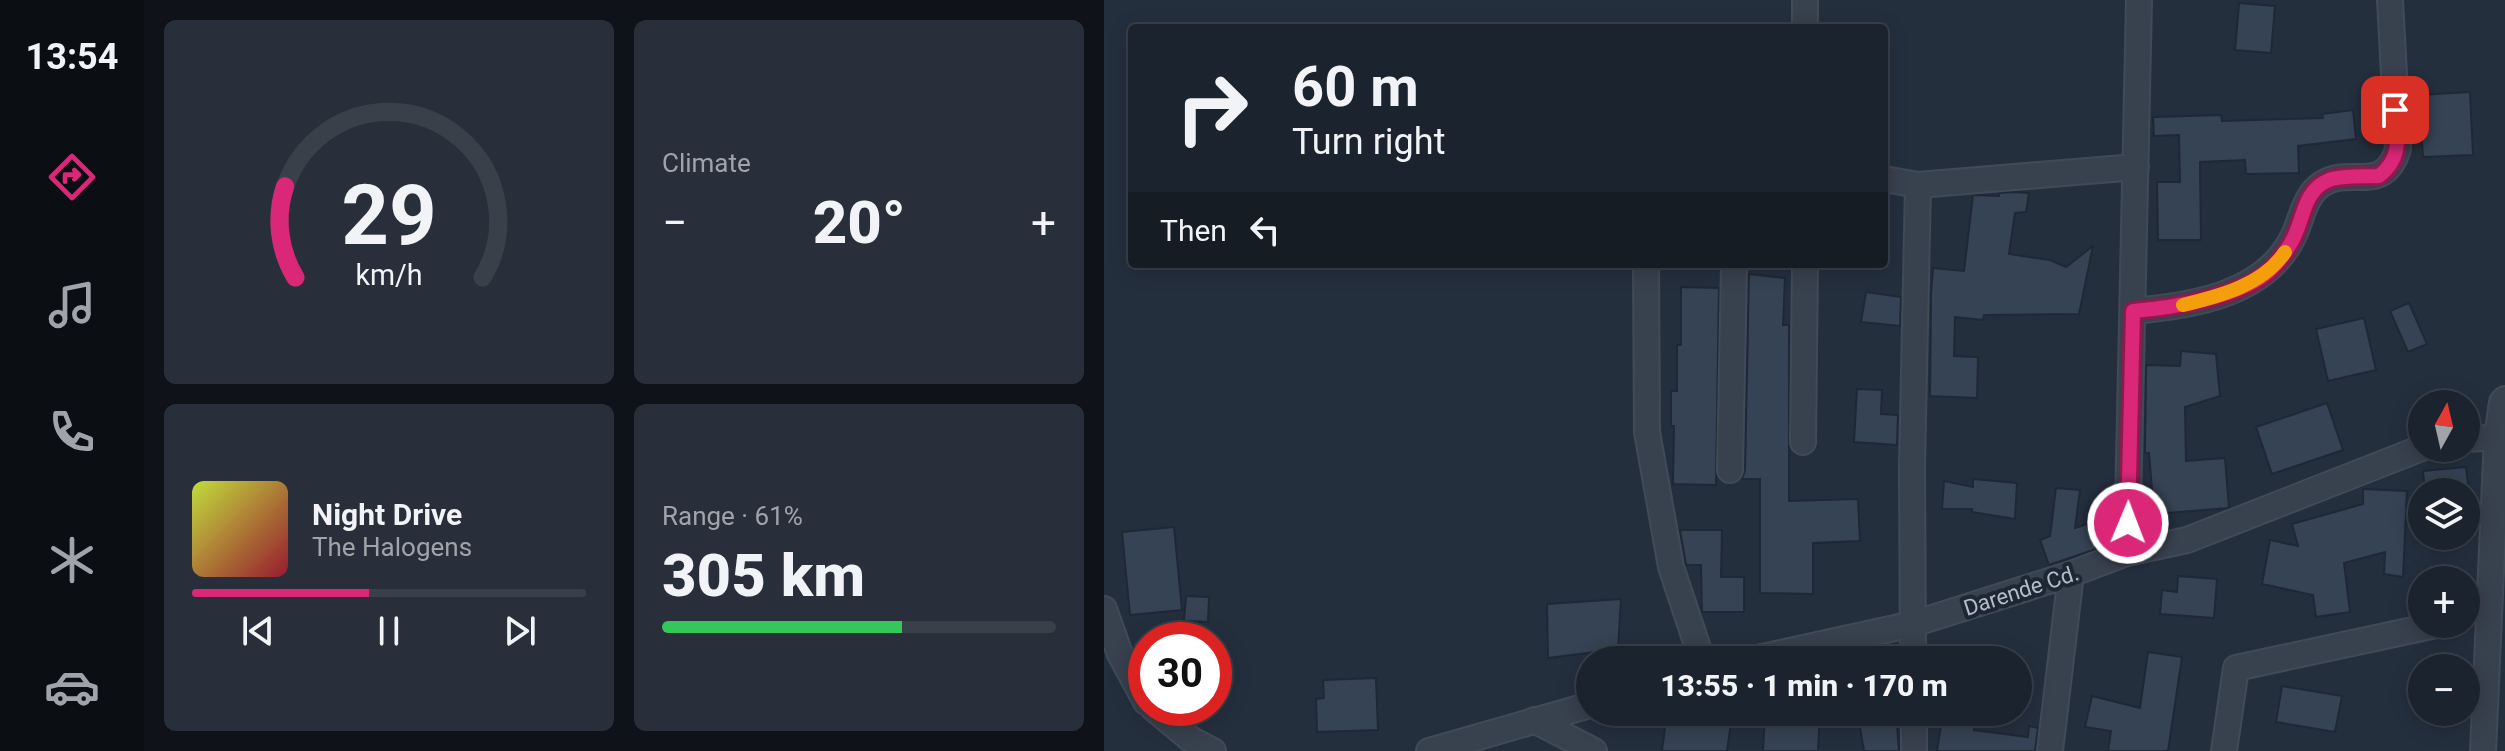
<!DOCTYPE html>
<html lang="en">
<head>
<meta charset="utf-8">
<style>
	:root { --surface:#1b232e; --page:#282f3a; --text:#f1f3f6; --muted:#a0a4aa; --line:#39404a; --accent:#db2777 }
	body { margin:0; font-family:Roboto,sans-serif; background:var(--page); color:var(--text); height:100vh; display:flex; flex-direction:column; font-size:30px; white-space:nowrap }
	* { box-sizing:border-box; margin:0 }
	p { font-size:26px; color:var(--muted) }
	.icon { flex:none; width:44px; height:44px; fill:none; stroke:currentColor; stroke-width:2; stroke-linecap:round; stroke-linejoin:round }
	.map { position:relative; flex:1; overflow:hidden }
	.drawer { display:flex; flex-direction:column; gap:20px; padding:20px; background:#0f1319; width:960px }
	.drawer>* { flex:none }
	.banner { position:absolute; left:24px; top:24px; width:760px; height:244px; border-radius:8px; box-shadow:0 4px 20px #0003,0 0 0 2px var(--line); background:#1b232e; color:var(--text); overflow:hidden }
	.needle { width:52px; rotate:8deg }
	.controls { position:absolute; left:1304px; top:390px; display:grid; gap:16px }
	.controls a { display:grid; place-items:center; width:72px; height:72px; border-radius:50%; background:var(--surface); box-shadow:0 4px 20px #0003,0 0 0 2px var(--line); font-size:40px }
	.speed { position:absolute; left:24px; top:622px; display:flex; gap:16px; font-size:40px; font-weight:700; text-align:center }
	.speed>* { display:grid; place-content:center; width:104px; height:104px; border-radius:50%; background:var(--surface); box-shadow:0 4px 20px #0003,0 0 0 2px var(--line); line-height:1 }
	.speed .limit { border:12px solid #d22; background:#fff; color:#111 }
	.pin { position:absolute; display:grid; place-items:center; width:68px; height:68px; color:#fff; margin:-34px; border-radius:16px; box-shadow:0 4px 12px #0006 }
	.me { position:absolute; width:88px; margin:-44px; rotate:1deg; stroke-linejoin:round; filter:drop-shadow(0 0 6px #0008) }
	.turn { display:flex; align-items:center; gap:28px; height:168px; padding:0 32px; font-size:36px }
	.turn .icon { width:104px; height:104px; stroke-width:2.5 }
	.turn b { display:block; font-size:56px; line-height:68px }
	.then { display:flex; align-items:center; height:76px; padding:0 32px; background:#0003; gap:16px; font-size:30px }
	.big { font-size:60px; font-weight:800; line-height:1.1 }
	.drawer .widget { flex:1; display:flex; flex-direction:column; justify-content:center; gap:12px; min-width:0; padding:0 28px; border-radius:12px; background:var(--page) }
	.drawer .dial { align-items:center; gap:0 }
	.dial svg { height:208px; overflow:visible; fill:none; stroke:var(--line); stroke-width:7; stroke-linecap:round; text-anchor:middle }
	.dial text { fill:var(--text); stroke:none }
	.song { display:flex; align-items:center; gap:24px }
	.cover { width:96px; height:96px; border-radius:12px; background:linear-gradient(135deg,hsl(70 70% 55%),hsl(350 70% 35%)) }
	.played { height:8px; border-radius:4px; background:linear-gradient(90deg,var(--accent) 45%,var(--line) 45%) }
	.keys { display:flex; justify-content:space-around; direction:ltr }
	.heat { display:flex; justify-content:space-between; align-items:center; font-size:44px; direction:ltr }
	.charge { height:12px; border-radius:6px; background:linear-gradient(90deg,#34c759 61%,var(--line) 0) }
	.drawer .tiles { flex:1; display:grid; gap:20px; grid-template-columns:repeat(2,1fr) }
	.trip { position:absolute; left:472px; top:646px; width:456px; height:80px; border-radius:40px; background:var(--surface); box-shadow:0 4px 20px #0003,0 0 0 2px var(--line); font-weight:800; line-height:80px; text-align:center }
	main { display:flex; flex:1; min-height:0 }
	.tab-bar { display:flex; flex-direction:column; width:144px; justify-content:space-around; align-items:center; background:#0b0e12; color:var(--muted) }
	.tab-bar .icon { width:56px; height:56px }
	.tab-bar .selected { color:var(--accent) }
	.tab-bar b { font-size:36px; color:var(--text) }
	.map>svg:first-child { display:block }
	.building { fill:#364354; stroke:#1f2835; stroke-width:2 }
	.lines { fill:none; stroke-linecap:round; stroke-linejoin:round }
	.minor-casing { stroke:#414a57; stroke-width:28 }
	.minor { stroke:#38414e; stroke-width:24 }
	.route-casing { stroke:#8e194d; stroke-width:20 }
	.route { stroke:#db2777; stroke-width:14 }
	.slow { stroke:#f59e0b; stroke-width:14 }
	.labels { text-anchor:middle; stroke-width:8; stroke-linejoin:round; paint-order:stroke }
	.street-label { font-size:22px; fill:#b4bcc9; stroke:#1d2633 }
</style>
</head>
<body>
<main>
<nav class="tab-bar">
<b>13:54</b>
<svg class="icon selected" aria-label="directions" viewBox="0 0 24 24"><path d="M12 3l9 9-9 9-9-9zM9 14v-3h6M13 9l2 2-2 2"/></svg>
<svg class="icon" aria-label="music" viewBox="0 0 24 24"><path d="M9 18V5l10-2v13"/><circle cx="6" cy="18" r="3"/><circle cx="16" cy="16" r="3"/></svg>
<svg class="icon" aria-label="phone" viewBox="0 0 24 24"><path d="M5 4h4l2 5-3 2q2 4 5 5l2-3 5 2v4C11 20 4 13 5 4z"/></svg>
<svg class="icon" aria-label="climate" viewBox="0 0 24 24"><path d="M12 3v18M4 7l16 10M4 17L20 7"/></svg>
<svg class="icon" aria-label="car" viewBox="0 0 24 24"><path d="M5 17H2v-5l4-1 3-4h7l3 4 3 1v5h-3M9 17h6M6 11h13"/><circle cx="7" cy="17" r="2"/><circle cx="17" cy="17" r="2"/></svg>
</nav>
<section class="drawer">
<div class="tiles">
<div class="widget dial"><svg viewBox="0 0 100 80">
<path d="M14 69A42 42 0 1 1 86 69"/>
<path d="M14 69A42 42 0 0 1 10 34" stroke="#db2777"/>
<text x="50" y="56" font-size="32" font-weight="700">29</text>
<text x="50" y="72" font-size="11">km/h</text>
</svg></div>
<div class="widget"><p>Climate</p>
<div class="heat"><a>−</a><b class="big">20°</b><a>+</a></div>
</div>
<div class="widget">
<div class="song"><i class="cover"></i><div><b>Night Drive</b><p>The Halogens</p></div></div>
<div class="played"></div>
<div class="keys"><svg class="icon" aria-label="previous" viewBox="0 0 24 24"><path d="M18 5L8 12l10 7zM5 5v14"/></svg><svg class="icon" aria-label="pause" viewBox="0 0 24 24"><path d="M8 5v14M16 5v14"/></svg><svg class="icon" aria-label="next" viewBox="0 0 24 24"><path d="M6 5l10 7-10 7zM19 5v14"/></svg></div>
</div>
<div class="widget"><p>Range · 61%</p><b class="big">305 km</b><div class="charge"></div></div>
</div>
</section>
<div class="map">
<svg width="1401" height="751" viewBox="0 0 1401 751">
	<rect width="100%" height="100%" fill="#242f3e"/>
	<path class="building" d="M1135,3L1171,6L1167,53L1131,50Z
		M1366,92L1369,155L1319,157L1315,95Z
		M1249,110L1252,139L1194,146L1195,173L1142,174L1141,160L1096,162L1097,240H1054L1053,182H1076L1075,135L1050,136L1049,117L1117,115L1118,121L1219,118L1218,114Z
		M909,192L925,193L922,212L911,213L905,254L946,260L962,267L989,246L975,314L880,315L879,320L851,317L850,356L874,357L873,398L826,396L827,294L829,268L860,271L869,195L895,196V193Z
		M645,274L681,278L679,325H685V501L754,499L756,541L709,543V594L656,593V479H638L641,470Z
		M577,287L615,288L612,485L569,484L570,426H567V391H573V345H577Z
		M762,292L797,297L796,326L757,322Z
		M1305,303L1323,344L1304,352L1286,311Z
		M1260,318L1272,370L1224,381L1212,329Z
		M1077,351L1112,354L1116,396L1081,407L1082,461L1121,458L1125,508L1050,514L1045,453H1041L1042,365L1076,366Z
		M753,389L778,390L777,414L794,415L793,445L750,442Z
		M1223,403L1239,450L1168,474L1152,427Z
		M1362,467L1365,492H1321L1319,471Z
		M869,479L913,483L911,519L868,512V509H838L840,481L869,487Z
		M952,488L976,490L971,528L986,523L992,549L945,565L936,540L946,536Z
		M1259,489L1303,491L1299,577L1280,574L1281,552L1240,563L1246,612L1212,617L1209,595L1158,584L1166,540L1194,546L1188,524L1259,504Z
		M70,527L78,610L26,615L18,532Z
		M576,530H618L617,577H640V612H598L597,565H582Z
		M1074,576L1113,579L1110,618L1056,614L1058,590L1073,592Z
		M82,596L105,597L104,622L80,621Z
		M517,599L514,649L444,658L443,604Z
		M1044,652L1078,657L1064,751H1004L1007,731L981,727L988,696L1036,708Z
		M272,678L274,730L213,732L212,699L220,698L219,680Z
		M1178,686L1238,696L1231,732L1172,722Z
		M563,712H599L600,720L627,723L623,751H558Z
		M661,712H716L714,751H659Z
		M780,712H792L795,751H760L754,716Z
		M839,712H870V730L924,737L925,726L934,728L931,751H833Z"/>
	<g class="lines">
		<defs>
			<path id="minor" d="M701,0V28
				M780,179L814,185L1032,167
				M542,264L543,432L567,567L598,660
				M1029,311C1087,306 1161,295 1189,237C1198,219 1200,196 1218,184C1247,165 1279,196 1294,149L1286,0
				M1362,439L1401,437
				M699,442L701,264
				M626,470L630,264
				M1023,553L1035,0
				M0,609L16,654L42,702
				M644,660L809,624L967,574L1023,553L1083,540L1318,448
				M809,660L808,465L814,185
				M49,708L85,738L109,751
				M810,712V751
				M430,720L490,751
				M325,751L486,705
				M946,751L967,574
				M1120,751L1132,668L1337,624
				M1379,751L1393,437L1398,402L1401,399"/>
		</defs>
		<use href="#minor" class="minor-casing"/>
		<use href="#minor" class="minor"/>
	</g>
	<g class="lines">
		<defs>
			<path id="route" d="M1024,523L1029,311C1067,308 1136,297 1165,271C1174,263 1182,252 1188,241C1200,220 1199,190 1225,180C1240,175 1260,177 1275,176C1299,158 1293,136 1291,110"/>
		</defs>
		<use href="#route" class="route-casing"/>
		<use href="#route" class="route"/>
		<path class="slow" d="M1079,305C1116,296 1159,285 1181,252"/>
	</g>
	<g class="labels">
		<g class="street-label">
			<text transform="translate(917 590) rotate(-18)" y="8">Darende Cd.</text>
		</g>
	</g>
</svg>
<div class="controls">
<a><svg class="needle" viewBox="-14 -14 28 28"><path d="M0-13l5 13h-10z" fill="#e53935"/><path d="M0 13l5-13h-10z" fill="#a0a4aa"/></svg></a>
<a><svg class="icon" aria-label="layers" viewBox="0 0 24 24"><path d="M12 4l9 5-9 5-9-5zM3 14l9 5 9-5"/></svg></a>
<a>+</a>
<a>−</a>
</div>
<div class="speed"><div class="limit">30</div></div>
<div class="pin" style="left:1291px;top:110px;background:#d93025"><svg class="icon" aria-label="arrive" viewBox="0 0 24 24"><path d="M6 21V4h12l-3 4 3 4H6"/></svg></div>
<svg class="me" style="left:1024px;top:523px" viewBox="-20 -20 40 40"><circle r="17" fill="#db2777" stroke="#fff" stroke-width="3"/><path d="M0-11L8 9 0 5-8 9z" fill="#fff"/></svg>
<div class="trip">13:55 · 1 min · 170 m</div>
<div class="banner">
<div class="turn"><svg class="icon" aria-label="right" viewBox="0 0 24 24"><path d="M7 20v-9h11M14 6l5 5-5 5"/></svg><div><b>60 m</b>Turn right</div></div>
<div class="then">Then<svg class="icon" aria-label="left" viewBox="0 0 24 24"><path d="M17 20v-9H6M10 6l-5 5 5 5"/></svg></div>
</div>
</div>
</main>
</body>
</html>
